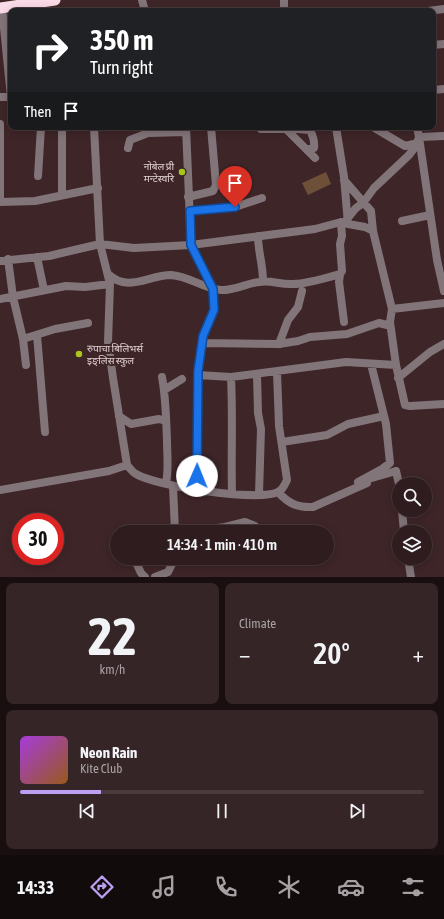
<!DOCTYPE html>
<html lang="en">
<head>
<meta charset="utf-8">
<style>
	:root { --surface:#2e1c1e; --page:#362527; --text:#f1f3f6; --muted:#a7a1a4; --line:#493a3c; --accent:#bca0f2 }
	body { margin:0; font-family:"Asap Condensed","Noto Sans Devanagari",sans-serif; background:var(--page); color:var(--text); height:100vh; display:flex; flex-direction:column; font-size:15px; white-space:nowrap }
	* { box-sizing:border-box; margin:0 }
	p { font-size:13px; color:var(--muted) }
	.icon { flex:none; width:22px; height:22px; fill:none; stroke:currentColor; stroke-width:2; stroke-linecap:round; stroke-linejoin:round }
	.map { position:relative; height:577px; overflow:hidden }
	.side { display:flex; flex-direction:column; gap:6px; padding:6px; background:#190f10; flex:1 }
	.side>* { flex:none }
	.hud { position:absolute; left:8px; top:8px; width:428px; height:122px; border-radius:8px; box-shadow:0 2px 10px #0003,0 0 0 1px var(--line); background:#202124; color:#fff; overflow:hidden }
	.fabs { position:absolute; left:392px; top:477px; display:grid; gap:8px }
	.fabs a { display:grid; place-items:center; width:40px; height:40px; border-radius:50%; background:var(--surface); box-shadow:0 2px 10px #0003,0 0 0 1px var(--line); font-size:20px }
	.speed { position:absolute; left:12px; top:513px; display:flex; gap:8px; font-size:20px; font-weight:700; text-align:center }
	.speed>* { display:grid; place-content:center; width:52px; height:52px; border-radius:50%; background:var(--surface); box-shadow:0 2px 10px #0003,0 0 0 1px var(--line); line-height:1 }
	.speed .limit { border:6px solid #d22; background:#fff; color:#111 }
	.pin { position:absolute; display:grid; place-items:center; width:34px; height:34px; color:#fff; margin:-41px -17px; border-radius:50% 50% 50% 0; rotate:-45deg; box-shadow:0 0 4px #0007 }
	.pin .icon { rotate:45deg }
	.me { position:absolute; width:44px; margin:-22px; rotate:1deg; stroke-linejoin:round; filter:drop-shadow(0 0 3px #0008) }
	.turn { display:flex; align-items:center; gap:14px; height:84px; padding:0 16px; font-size:18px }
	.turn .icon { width:52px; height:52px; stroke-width:2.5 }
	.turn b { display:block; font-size:28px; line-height:34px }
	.then { display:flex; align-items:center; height:38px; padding:0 16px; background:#0003; gap:8px; font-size:15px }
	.big { font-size:30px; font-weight:600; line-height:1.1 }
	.side .widget { flex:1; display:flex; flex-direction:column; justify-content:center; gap:6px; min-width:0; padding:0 14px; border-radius:8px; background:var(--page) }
	.side .dial { align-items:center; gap:0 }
	.dial b { font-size:52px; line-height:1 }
	.song { display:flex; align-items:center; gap:12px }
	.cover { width:48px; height:48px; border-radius:6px; background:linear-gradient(135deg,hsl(280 70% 55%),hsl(30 70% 35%)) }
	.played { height:4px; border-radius:2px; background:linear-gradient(90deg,var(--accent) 20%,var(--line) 20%) }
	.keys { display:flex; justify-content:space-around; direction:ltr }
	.heat { display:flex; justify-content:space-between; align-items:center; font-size:22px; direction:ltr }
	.side .tiles { flex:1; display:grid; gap:6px; grid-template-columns:1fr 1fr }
	.widget:last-child { grid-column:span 2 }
	.trip { position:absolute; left:110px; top:525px; width:224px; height:40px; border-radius:20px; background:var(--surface); box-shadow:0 2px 10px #0003,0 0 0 1px var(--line); font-weight:600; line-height:40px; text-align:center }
	.tab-bar { display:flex; height:64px; justify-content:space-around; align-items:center; background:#120b0c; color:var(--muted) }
	.tab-bar .icon { width:28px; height:28px }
	.tab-bar .active { color:var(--accent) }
	.tab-bar b { font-size:18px; color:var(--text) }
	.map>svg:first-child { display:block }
	.green { fill:#6e4f38 }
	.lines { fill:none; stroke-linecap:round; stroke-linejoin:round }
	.minor { stroke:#82757a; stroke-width:8 }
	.highway { stroke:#f9dae6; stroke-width:11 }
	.route-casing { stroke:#114b97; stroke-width:10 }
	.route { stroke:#1a73e8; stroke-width:7 }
	.poi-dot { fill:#a8c71d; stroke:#3e2528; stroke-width:1.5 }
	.labels { text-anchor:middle; stroke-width:4; stroke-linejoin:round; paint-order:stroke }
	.poi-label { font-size:10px; fill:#e2d1d2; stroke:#3e2528; text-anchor:end }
</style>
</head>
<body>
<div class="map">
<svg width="444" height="577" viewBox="0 0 444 577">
	<rect width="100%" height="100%" fill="#3e2528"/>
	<path class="green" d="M326,172L331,184L308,195L302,183Z"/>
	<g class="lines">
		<path class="minor" d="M142,0L145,11
			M284,0V11
			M428,11L444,9
			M433,45L444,44
			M433,90L444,89
			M0,97H11L2,8
			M0,124V202
			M62,127V194
			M94,127L100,244L110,284L108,342L113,378L127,465
			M186,127L191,245L315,229L341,222L348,224L344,177L336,127
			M373,127L405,146L418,143V140
			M417,127L419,137L444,136
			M285,128L310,130C313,136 315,141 314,148L308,149
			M261,129H284L285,127
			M286,129L315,158
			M419,137L437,260L444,291
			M128,148L130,140L148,133L186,132
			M38,176L41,127
			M344,180L371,211L373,231L392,309L444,303
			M188,197L213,191L216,185L211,127
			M0,202L35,201L98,188
			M190,211L235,207L262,198
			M347,219L356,208L363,203L374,188L409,155L418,143
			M402,221L430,215
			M348,224L365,227L373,231
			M258,236C258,251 263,265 263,281
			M37,257L44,290
			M8,259L13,297L23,339L26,365
			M0,261L49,256L100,244L134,248L191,245L213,289L214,310L203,336L198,371L197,490
			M108,274C128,293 148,275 171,275C189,276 204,289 221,290C233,291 247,283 260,282C271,280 281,285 293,284C307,284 326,278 340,274L342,271L340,244L342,236L341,222
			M340,274L339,282L344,322
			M0,299L66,286L85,287L110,284
			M37,335L45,432
			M23,339L55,329L88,323
			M203,343L279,344L298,341L310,337L347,334L379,323L387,325L390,322
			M279,344L288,320L298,307L302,291
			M371,364L386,424L390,463L382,469L358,482L396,471
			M396,365L405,405L410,406L444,404
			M198,375L231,377L346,362L396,365L390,322L392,309
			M257,375L258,413L261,429L259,494
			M162,377C166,398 166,419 167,440C167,454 169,469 166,483
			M231,377C233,416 231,455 232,494
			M398,378L430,352L444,344
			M164,390L182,379
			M119,416L131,424L159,419L166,421
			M282,442L327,435L348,424L384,416
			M396,471L399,484
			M173,486L175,532
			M0,490L109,471L127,465C130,468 132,472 136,474C156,486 257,502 278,492C283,490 285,484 287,480L279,426L277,372
			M278,492C288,503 297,508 313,507L367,483
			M402,510L404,532
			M183,532L225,527L245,522L255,526L254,532
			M134,558L141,573L145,577
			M408,558L411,577
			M155,577L168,572L175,558"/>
		<path class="highway" d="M0,8L55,0"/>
	</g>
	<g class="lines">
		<defs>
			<path id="route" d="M197,476L198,371L203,336L214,310L213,289L191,245L190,211L235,207"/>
		</defs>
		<use href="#route" class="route-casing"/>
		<use href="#route" class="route"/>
	</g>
	<g class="poi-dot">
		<circle cx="182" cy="172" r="4"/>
		<circle cx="79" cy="354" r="4"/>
	</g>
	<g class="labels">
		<g class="poi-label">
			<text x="174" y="170">नोबेल प्री<tspan x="174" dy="12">मन्टेस्वरि</tspan></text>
			<text x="87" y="352" text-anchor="start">रुपाचा बिलिभर्स<tspan x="87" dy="12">इङ्लिस स्कुल</tspan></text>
		</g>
	</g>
</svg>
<div class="fabs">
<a><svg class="icon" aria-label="search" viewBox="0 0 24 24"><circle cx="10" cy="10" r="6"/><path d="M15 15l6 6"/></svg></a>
<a><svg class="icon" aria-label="layers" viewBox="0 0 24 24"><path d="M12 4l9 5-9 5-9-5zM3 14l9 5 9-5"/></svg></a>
</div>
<div class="speed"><div class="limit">30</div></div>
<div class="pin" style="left:235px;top:207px;background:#d93025"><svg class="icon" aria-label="arrive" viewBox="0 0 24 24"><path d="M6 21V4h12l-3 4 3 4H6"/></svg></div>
<svg class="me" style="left:197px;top:476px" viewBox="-20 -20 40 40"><circle r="19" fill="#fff"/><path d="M0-13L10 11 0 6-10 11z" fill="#1a73e8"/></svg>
<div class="trip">14:34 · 1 min · 410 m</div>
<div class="hud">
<div class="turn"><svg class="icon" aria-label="right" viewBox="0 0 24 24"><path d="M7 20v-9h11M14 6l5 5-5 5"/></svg><div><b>350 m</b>Turn right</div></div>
<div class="then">Then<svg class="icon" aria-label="arrive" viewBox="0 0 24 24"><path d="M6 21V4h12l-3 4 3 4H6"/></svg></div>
</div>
</div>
<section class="side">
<div class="tiles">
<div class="widget dial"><b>22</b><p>km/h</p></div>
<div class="widget"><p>Climate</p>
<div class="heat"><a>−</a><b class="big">20°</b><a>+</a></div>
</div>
<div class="widget">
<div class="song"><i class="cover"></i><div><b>Neon Rain</b><p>Kite Club</p></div></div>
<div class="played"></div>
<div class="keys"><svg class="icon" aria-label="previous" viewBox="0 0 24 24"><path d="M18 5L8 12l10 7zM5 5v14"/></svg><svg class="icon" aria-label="pause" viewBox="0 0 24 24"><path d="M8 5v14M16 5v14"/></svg><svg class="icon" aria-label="next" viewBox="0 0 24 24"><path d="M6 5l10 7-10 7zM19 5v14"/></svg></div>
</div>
</div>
</section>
<nav class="tab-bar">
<b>14:33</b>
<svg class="icon active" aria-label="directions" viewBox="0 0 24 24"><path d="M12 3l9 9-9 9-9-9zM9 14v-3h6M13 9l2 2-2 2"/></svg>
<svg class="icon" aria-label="music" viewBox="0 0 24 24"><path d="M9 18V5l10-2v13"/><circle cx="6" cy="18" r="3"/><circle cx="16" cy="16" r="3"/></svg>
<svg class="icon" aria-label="phone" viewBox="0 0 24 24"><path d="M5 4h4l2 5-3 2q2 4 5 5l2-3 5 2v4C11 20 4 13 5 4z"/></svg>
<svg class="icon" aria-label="climate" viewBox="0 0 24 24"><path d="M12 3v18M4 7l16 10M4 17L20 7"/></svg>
<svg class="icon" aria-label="car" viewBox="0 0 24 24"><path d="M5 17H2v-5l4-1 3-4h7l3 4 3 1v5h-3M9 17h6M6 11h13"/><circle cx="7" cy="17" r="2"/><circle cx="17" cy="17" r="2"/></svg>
<svg class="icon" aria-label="filters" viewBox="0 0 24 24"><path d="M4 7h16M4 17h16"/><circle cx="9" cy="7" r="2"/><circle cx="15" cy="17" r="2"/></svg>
</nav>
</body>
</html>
